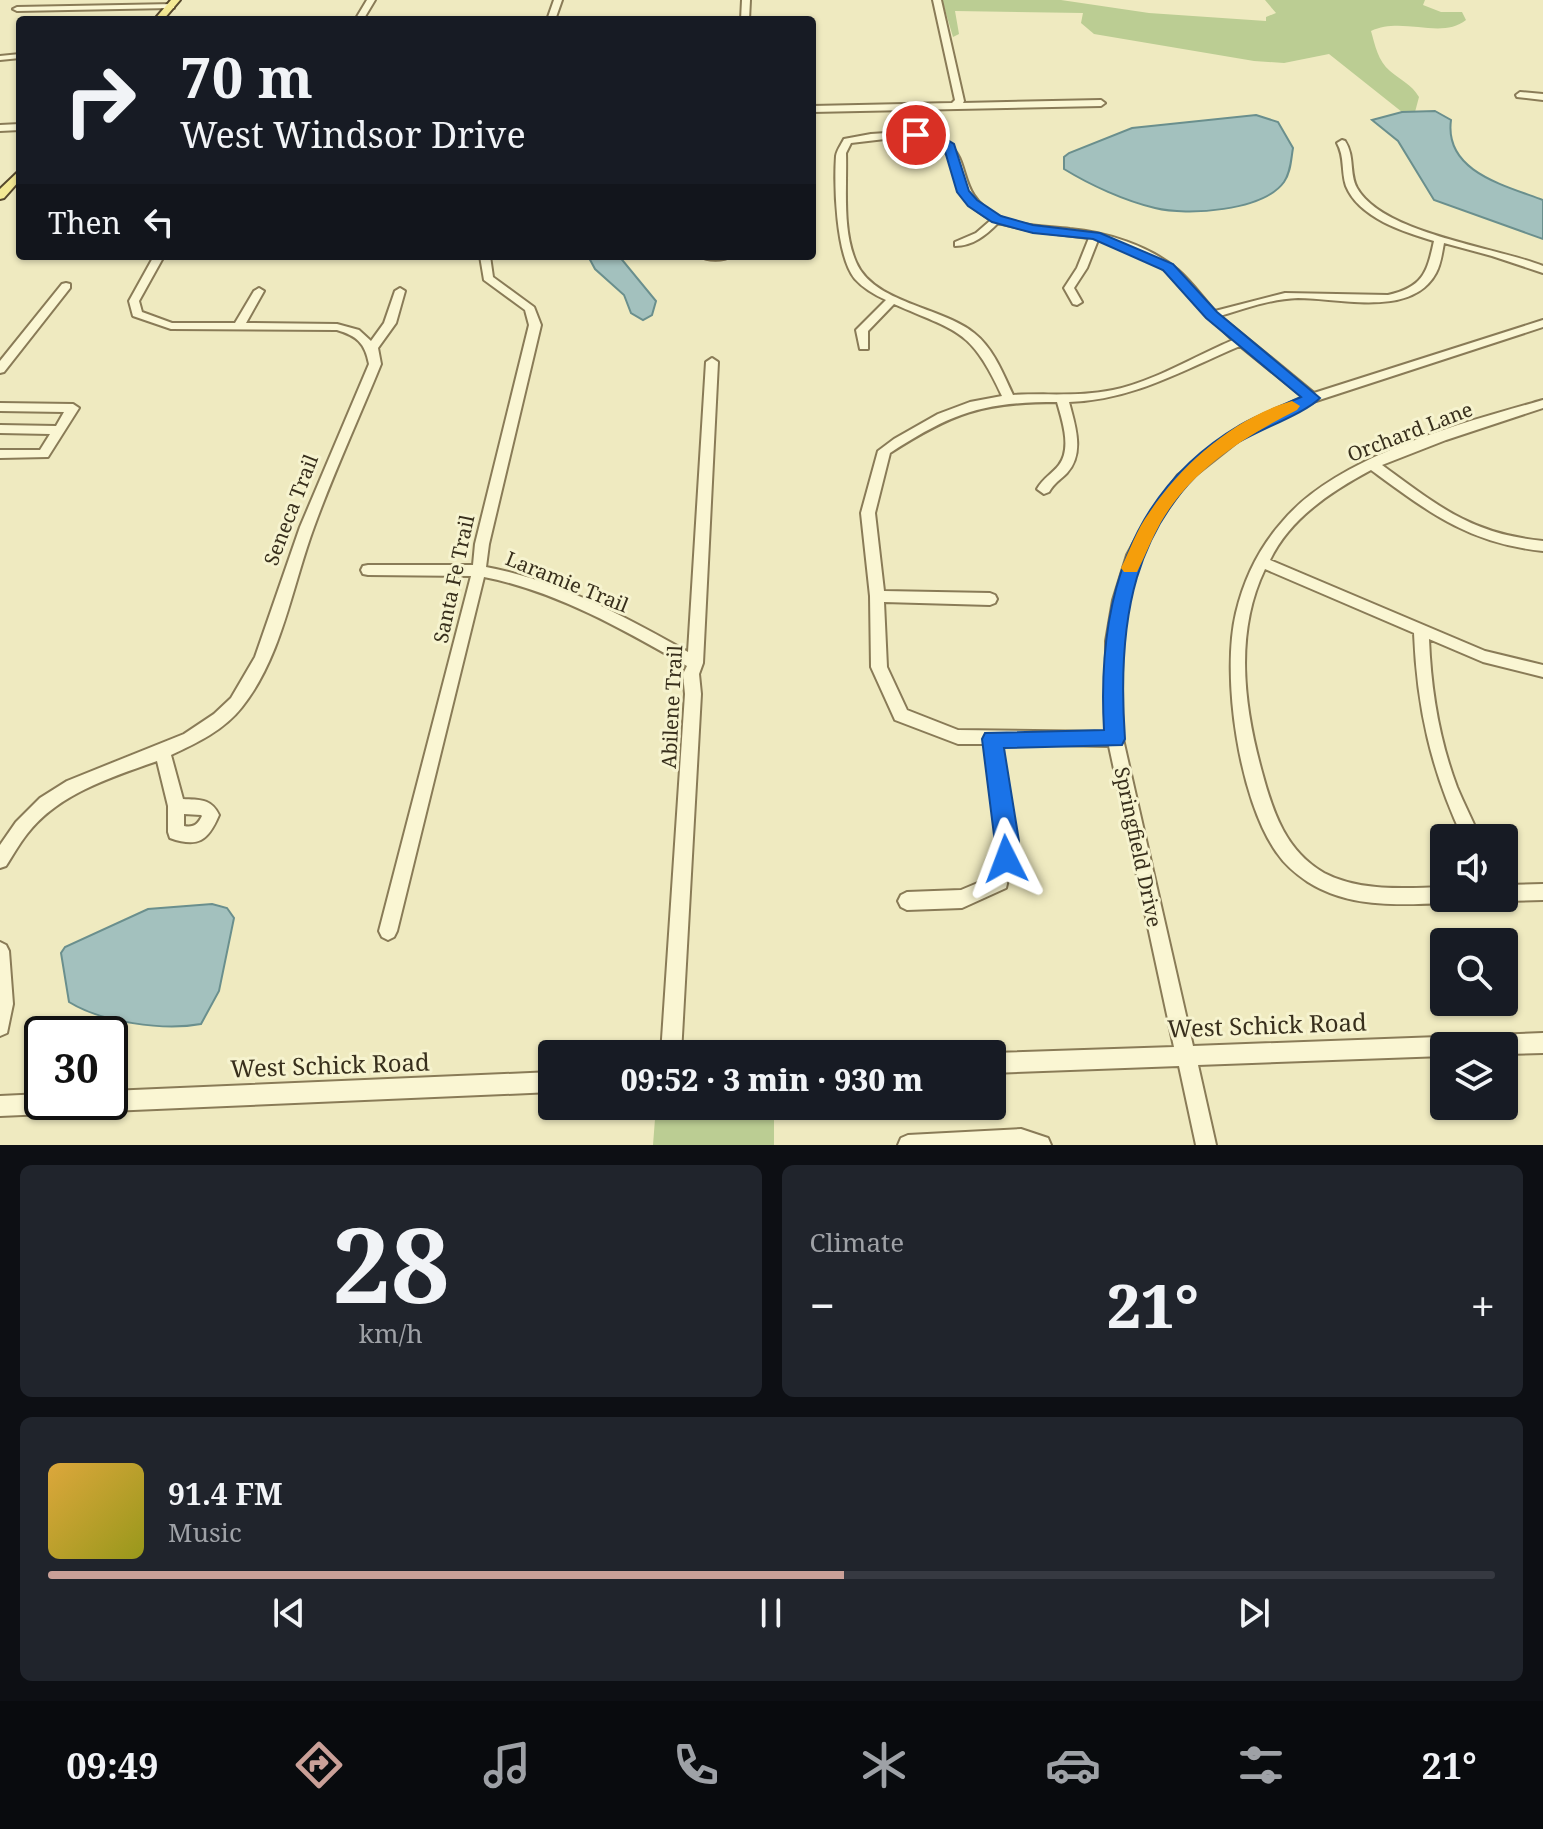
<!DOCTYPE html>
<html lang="en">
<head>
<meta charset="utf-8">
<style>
	:root { --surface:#171b24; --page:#20242c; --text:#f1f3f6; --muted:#9ea1a6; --line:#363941; --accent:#caa098 }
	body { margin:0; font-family:"Noto Serif",serif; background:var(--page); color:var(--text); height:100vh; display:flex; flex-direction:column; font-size:30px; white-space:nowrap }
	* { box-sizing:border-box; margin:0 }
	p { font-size:26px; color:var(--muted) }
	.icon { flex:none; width:44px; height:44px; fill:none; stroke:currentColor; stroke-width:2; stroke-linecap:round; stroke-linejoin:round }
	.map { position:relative; height:1145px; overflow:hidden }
	.sheet { display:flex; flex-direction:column; gap:20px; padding:20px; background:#0d0f14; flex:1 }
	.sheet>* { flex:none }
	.top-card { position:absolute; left:16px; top:16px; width:800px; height:244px; border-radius:8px; box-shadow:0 2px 6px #0004; background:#171b24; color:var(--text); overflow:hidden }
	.fabs { position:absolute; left:1430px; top:824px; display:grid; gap:16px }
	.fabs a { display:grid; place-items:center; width:88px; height:88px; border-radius:8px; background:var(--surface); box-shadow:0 2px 6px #0004; font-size:40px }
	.speed { position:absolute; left:24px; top:1016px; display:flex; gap:16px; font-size:40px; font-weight:700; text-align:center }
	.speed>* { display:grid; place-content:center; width:104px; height:104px; border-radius:50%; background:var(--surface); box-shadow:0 2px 6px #0004; line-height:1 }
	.speed .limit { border:4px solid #111; border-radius:12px; background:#fff; color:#111 }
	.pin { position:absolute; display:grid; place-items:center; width:68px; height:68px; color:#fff; margin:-34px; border:4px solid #fff; border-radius:50%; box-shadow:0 2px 8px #0007 }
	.me { position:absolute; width:88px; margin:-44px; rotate:357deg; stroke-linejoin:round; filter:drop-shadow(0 0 6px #0008) }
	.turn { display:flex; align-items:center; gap:28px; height:168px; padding:0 32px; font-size:36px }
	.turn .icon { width:104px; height:104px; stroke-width:2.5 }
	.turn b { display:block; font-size:56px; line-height:68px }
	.then { display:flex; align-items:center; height:76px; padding:0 32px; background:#0003; gap:16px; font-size:30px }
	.big { font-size:60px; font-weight:800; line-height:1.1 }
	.sheet .tile { flex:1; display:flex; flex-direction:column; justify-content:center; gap:12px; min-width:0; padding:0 28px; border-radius:12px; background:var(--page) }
	.sheet .dial { align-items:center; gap:0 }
	.dial b { font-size:104px; line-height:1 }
	.song { display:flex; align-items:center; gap:24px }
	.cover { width:96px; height:96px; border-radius:12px; background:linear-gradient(135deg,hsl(40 70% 55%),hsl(60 70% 35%)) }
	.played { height:8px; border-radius:4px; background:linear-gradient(90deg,var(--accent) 55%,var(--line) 55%) }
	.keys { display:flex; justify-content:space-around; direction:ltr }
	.heat { display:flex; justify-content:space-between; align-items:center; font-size:44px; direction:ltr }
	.sheet .tiles { flex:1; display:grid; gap:20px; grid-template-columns:1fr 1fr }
	.tile:last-child { grid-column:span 2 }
	.trip { position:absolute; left:538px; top:1040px; width:468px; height:80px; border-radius:8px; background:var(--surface); box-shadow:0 2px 6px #0004; font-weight:800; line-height:80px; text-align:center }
	.tabs { display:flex; height:128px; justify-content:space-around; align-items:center; background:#090b0e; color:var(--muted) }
	.tabs .icon { width:56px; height:56px }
	.tabs .active { color:var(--accent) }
	.tabs b { font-size:36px; color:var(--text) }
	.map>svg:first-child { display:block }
	.green { fill:#bbcd93 }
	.water { fill:#a3c1be; stroke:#6a8f8d; stroke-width:2 }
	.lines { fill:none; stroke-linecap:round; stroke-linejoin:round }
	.minor-casing { stroke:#897b57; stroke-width:4 }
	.major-casing { stroke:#56482c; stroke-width:4 }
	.minor { fill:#faf6d3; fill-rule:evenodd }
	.major { fill:#f4e995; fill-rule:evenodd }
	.route { fill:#1a73e8; stroke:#114b97; stroke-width:2 }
	.slow { fill:#f59e0b }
	.labels { text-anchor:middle; stroke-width:6; stroke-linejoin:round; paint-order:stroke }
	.street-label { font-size:20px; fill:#382f1c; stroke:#f6f3cf }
	.near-street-label { font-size:24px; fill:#382f1c; stroke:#f6f3cf }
</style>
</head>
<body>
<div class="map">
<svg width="1543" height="1145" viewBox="0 0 1543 1145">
	<rect width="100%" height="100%" fill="#efeac0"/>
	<path class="green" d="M942,0H1061L1149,13L1266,21V17L1276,13L1265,0H1425L1423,5L1441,12H1462L1466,20C1441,40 1403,16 1371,31C1375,45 1378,61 1390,71C1402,81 1411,84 1419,97L1415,112H1402L1329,54L1284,63L1254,61L1094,34L1081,23L1083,13L955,11L959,34L953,37Z
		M656,1106H774V1145H653Z"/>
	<path class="water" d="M1435,111L1451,120C1444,171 1503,185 1543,200V239L1434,200L1398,141L1372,120L1402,112Z
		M1256,115L1278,122L1293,148C1291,159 1291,172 1284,182C1263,211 1187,216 1155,208C1125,201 1090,185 1064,169V157L1069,153L1132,128Z
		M588,256H619L656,301L652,315L643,320L631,313L624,295L595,269Z
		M212,904L227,908L234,918L219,991L201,1024C163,1031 101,1022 69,1002L61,953L65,947L148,909Z"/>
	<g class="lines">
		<defs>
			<path id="minor" d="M367,0H375L363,20H355Z
				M554,0H562L555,20H547Z
				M742,0H750L749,20H741Z
				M933,0H941L964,101L963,103L1101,100L1105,103L1101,106L812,112V106L952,103L955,100Z
				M174,4V8H171L17,11L13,9L17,7Z
				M20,54V58L0,60V56Z
				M1520,92L1543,94V100L1517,97L1516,95Z
				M20,124V130L0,131V125Z
				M902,132C991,136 941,187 998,216C1021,227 1046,226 1070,229C1106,232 1150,246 1178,270C1192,282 1202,297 1215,311L1285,293L1388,295C1423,287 1427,273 1434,241C1404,232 1359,218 1346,186C1341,171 1345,157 1337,143L1342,140L1345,141C1355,156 1349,174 1357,188C1383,234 1496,247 1543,266V273L1492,256L1444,243C1442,253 1441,264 1436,273C1412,318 1339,298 1298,298C1271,299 1246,308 1220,316L1314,393L1543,320V327L1316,401L1251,431L1188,481L1159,521L1141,555L1127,600L1120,641L1123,739L1193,1046L1543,1033V1053L1504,1054V1046H1444V1056L1198,1065L1216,1145H1196L1179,1066L992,1073V1054H990L992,1053L1174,1047L1109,746L1001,744L1017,841L1006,888L962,908L907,910L901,907L898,901L901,895L907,892L961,890L992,877L999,841L985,744H958L895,720L871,667L870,596L861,513L878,451L894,439L938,414L970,402L1002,396C971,328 957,332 894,304L868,331V349H860L856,330L886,300C875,295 863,288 855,279C836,256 834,186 836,156C837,150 841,145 844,139L871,134ZM902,137C929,138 947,143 955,171C957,179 958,188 962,195C969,206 980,213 991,220L976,233L955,242V246C973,246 986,235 998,223L1032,231L1089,238L1077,268L1064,288L1073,304L1077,305L1082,302L1074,288L1087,268L1098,240C1122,248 1148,256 1167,272C1192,292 1209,319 1233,340C1193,357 1155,381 1113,390C1080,397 1046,393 1013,395C1003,373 993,348 974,333C942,307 873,303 856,262C842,230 847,188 846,153L851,143ZM1240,346L1303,397L1243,425L1178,475L1149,515L1127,555L1113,600L1106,641L1107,732L958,730L907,710L887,667L884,602L990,605L995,603L997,599L995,595L990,593L884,591L875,513L890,453C952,413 982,402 1057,402C1062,420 1072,448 1059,465C1052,474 1043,478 1037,489L1044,494L1049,492C1054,483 1060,480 1067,473C1085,453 1075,425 1069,402C1133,400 1183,370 1240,346Z
				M154,256H164L139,301L142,312L172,323H235L254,291L259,288L264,291L246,323L337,324L359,330L371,341L384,323L395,291L400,288L405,291L396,323L378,348L381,364C359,418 334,472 314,527C292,586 282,657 242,707C224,730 197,743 171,755L183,799C199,800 211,798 219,815C208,841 198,848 170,838L168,832V806L157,761C110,778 59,793 27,834C19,844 13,855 6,866L0,868V845L16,822L40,798L67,781L184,734L214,714L231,698L255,657L300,527L369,364C365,343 357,336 337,330L171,329L133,316L129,301ZM184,814L201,815L202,816C198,824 194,828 184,826Z
				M480,256H490L493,277L534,307L541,325L489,544L486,567C558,580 626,617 688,652L706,362L712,358L718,362L703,663L699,674L701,694L681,1054H661L685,694L683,674L687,666C624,630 556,591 484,577L397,931L394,937L388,940L382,937L379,931L471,576L368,575L363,574L361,570L363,566L368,565H473L475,544L529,325L525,310L484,280Z
				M700,256H731C724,261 707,261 700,256Z
				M66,283L70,284V288L4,372L0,373V361L62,284Z
				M1543,400V408L1446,440L1382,465C1438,506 1471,534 1543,541V551C1468,543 1430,513 1371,470C1332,491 1290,518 1270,560L1485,651L1543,665V677L1483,662L1429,639C1431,690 1439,739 1457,787C1464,804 1473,821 1480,838H1463C1431,770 1417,708 1414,633L1265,569C1234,633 1244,707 1262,772C1273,813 1286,851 1324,873C1360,892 1405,888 1444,887V898H1452L1444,903C1398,905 1349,908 1308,882C1296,874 1285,865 1277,853C1239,800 1221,676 1236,613C1244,579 1259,548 1282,522C1337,456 1462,423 1543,400Z
				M0,403L73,404L79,408L48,457L0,458V450H40L50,434L0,433V425L56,426L64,412L0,411Z
				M1543,884V900L1504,901L1497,898H1504V885Z
				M0,942L6,945L9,951L13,1004L7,1033L0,1036Z
				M552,1072V1092L110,1111L103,1108L101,1103L98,1109L91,1112L0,1116V1096L42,1094V1102H110V1091Z
				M1021,1129L1048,1138L1051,1145H898L901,1138L908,1135Z"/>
			<path id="major" d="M171,0H180L163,20H154Z
				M20,170V180L4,198L0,199V189Z"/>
		</defs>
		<use href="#minor" class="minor-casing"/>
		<use href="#major" class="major-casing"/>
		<use href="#minor" class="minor"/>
		<use href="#major" class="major"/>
	</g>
	<path class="route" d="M916,131L939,135L954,144L969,191L977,200L1001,216L1033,225L1100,233L1173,264L1217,312L1320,398C1305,414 1252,432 1229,448C1130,519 1117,626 1125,739L1122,745L1004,748L1019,841L1014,867L1006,870L998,867L982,739L985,733L1104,730C1097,607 1126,492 1240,425C1259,414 1281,406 1301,397L1206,318L1163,270L1093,239L1033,233L992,222L968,206L957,192L944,148L931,141L912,138L910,135Z"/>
	<path class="slow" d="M1292,401L1300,406L1297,410C1245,436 1191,470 1161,522C1152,538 1145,556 1137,572H1124L1121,568C1130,550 1137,529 1149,513C1181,465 1235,417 1292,401Z"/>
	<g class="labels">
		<g class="street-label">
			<text transform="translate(1410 432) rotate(-21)" y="7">Orchard Lane</text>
			<text transform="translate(291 510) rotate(-69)" y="7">Seneca Trail</text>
			<text transform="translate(454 579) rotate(-78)" y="7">Santa Fe Trail</text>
			<text transform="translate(567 582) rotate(22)" y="7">Laramie Trail</text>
			<text transform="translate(672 707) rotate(-87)" y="7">Abilene Trail</text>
			<text transform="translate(1138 847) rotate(78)" y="7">Springfield Drive</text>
		</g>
		<g class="near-street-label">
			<text transform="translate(1267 1026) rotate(-2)" y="8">West Schick Road</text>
			<text transform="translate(330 1066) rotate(-2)" y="8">West Schick Road</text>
		</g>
	</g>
</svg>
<div class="fabs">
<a><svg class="icon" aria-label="sound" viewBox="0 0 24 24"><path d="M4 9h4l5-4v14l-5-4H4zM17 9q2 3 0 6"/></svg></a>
<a><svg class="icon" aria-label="search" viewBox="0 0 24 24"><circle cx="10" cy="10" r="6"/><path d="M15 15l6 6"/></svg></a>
<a><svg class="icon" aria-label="layers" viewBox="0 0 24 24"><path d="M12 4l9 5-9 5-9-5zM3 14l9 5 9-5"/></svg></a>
</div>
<div class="speed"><div class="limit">30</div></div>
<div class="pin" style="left:916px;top:135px;background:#d93025"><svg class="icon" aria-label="arrive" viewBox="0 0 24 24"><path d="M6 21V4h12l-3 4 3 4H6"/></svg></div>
<svg class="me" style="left:1006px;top:859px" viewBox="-20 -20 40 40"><path d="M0-17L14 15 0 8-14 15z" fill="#1a73e8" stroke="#fff" stroke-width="4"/></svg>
<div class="trip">09:52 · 3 min · 930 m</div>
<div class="top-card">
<div class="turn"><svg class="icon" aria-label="right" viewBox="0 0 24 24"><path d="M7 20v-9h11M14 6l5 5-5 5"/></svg><div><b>70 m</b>West Windsor Drive</div></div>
<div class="then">Then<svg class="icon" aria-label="left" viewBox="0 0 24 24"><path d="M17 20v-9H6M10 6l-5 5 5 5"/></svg></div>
</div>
</div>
<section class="sheet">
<div class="tiles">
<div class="tile dial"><b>28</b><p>km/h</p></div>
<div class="tile"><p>Climate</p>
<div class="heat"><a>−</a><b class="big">21°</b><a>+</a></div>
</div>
<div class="tile">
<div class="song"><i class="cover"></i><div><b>91.4 FM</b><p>Music</p></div></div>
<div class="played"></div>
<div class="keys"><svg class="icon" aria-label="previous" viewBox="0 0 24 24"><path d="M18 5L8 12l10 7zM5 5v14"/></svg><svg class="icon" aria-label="pause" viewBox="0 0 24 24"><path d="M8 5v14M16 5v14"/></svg><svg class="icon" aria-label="next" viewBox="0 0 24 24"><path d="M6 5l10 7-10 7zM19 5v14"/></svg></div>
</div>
</div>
</section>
<nav class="tabs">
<b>09:49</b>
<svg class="icon active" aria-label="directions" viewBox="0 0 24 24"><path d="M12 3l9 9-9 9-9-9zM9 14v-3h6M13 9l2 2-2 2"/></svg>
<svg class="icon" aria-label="music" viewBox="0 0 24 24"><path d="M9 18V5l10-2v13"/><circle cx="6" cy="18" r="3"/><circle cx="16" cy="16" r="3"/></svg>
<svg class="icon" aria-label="phone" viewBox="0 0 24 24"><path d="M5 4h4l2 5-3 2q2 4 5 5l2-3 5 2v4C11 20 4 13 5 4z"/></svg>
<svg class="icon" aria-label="climate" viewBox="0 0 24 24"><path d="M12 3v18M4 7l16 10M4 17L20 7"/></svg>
<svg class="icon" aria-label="car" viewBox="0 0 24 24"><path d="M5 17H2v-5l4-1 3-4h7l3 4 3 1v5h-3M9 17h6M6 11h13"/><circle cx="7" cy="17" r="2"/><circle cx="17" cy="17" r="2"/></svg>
<svg class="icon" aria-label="filters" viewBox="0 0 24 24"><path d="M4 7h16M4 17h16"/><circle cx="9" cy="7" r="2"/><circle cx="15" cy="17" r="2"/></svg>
<b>21°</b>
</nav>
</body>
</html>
